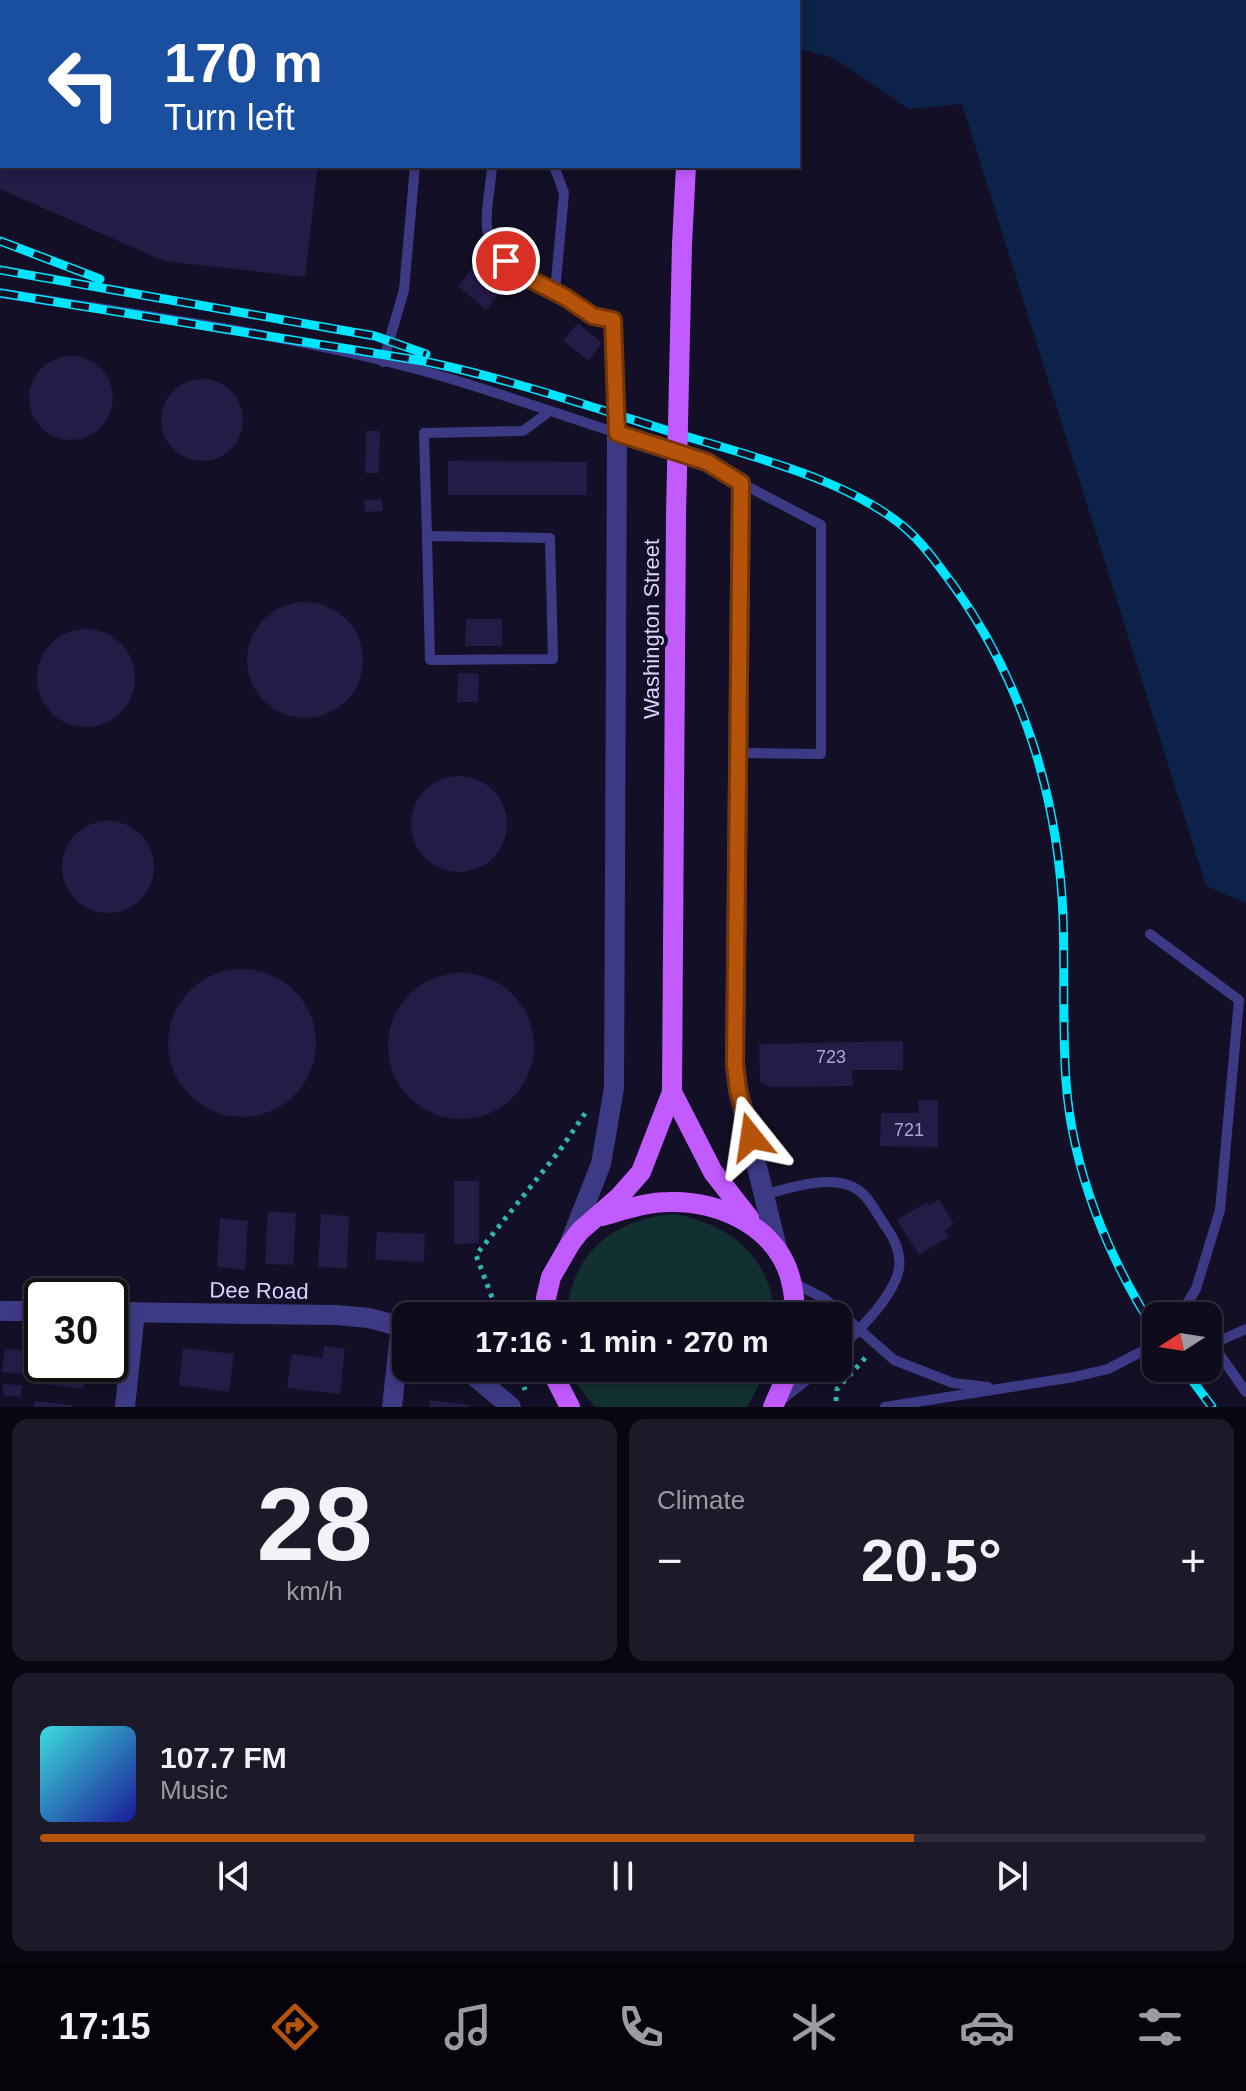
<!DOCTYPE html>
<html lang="en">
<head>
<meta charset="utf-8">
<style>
	:root { --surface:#0e0b1c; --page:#1c1929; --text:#f1f3f6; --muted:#9b9ba3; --line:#2e2b3b; --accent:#b45309 }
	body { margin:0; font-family:Helvetica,sans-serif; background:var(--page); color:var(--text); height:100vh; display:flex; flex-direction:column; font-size:30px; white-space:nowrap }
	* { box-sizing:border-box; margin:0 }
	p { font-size:26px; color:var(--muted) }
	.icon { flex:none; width:44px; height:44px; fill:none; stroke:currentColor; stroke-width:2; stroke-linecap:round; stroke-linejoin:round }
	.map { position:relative; height:1407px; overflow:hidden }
	.side { display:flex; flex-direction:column; gap:12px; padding:12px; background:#08060f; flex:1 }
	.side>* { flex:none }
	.guide { position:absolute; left:0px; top:0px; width:800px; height:168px; box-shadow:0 4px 12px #0003,0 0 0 2px var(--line); background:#1a4fa0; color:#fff; overflow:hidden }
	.needle { width:52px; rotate:258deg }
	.controls { position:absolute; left:1142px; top:1302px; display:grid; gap:16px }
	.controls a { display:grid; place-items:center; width:80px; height:80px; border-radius:16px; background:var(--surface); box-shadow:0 4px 12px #0003,0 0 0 2px var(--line); font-size:40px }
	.speed { position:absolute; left:24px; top:1278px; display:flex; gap:16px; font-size:40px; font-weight:700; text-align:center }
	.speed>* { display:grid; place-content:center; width:104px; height:104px; border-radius:50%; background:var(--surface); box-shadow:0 4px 12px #0003,0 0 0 2px var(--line); line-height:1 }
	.speed .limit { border:4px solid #111; border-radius:12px; background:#fff; color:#111 }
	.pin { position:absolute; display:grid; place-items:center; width:68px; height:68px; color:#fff; margin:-34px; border:4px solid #fff; border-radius:50%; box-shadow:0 2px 8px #0007 }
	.me { position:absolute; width:88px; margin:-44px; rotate:345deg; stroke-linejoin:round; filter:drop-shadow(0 0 6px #0008) }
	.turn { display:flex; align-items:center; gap:28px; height:168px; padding:0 32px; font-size:36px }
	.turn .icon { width:104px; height:104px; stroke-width:2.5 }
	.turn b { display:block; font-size:56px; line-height:68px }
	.big { font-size:60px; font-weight:800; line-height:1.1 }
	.side .tile { flex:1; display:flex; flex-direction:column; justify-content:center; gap:12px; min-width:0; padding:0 28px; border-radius:16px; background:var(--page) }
	.side .dial { align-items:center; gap:0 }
	.dial b { font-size:104px; line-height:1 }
	.song { display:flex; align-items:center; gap:24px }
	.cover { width:96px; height:96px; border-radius:12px; background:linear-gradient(135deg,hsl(180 70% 55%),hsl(240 70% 35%)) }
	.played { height:8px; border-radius:4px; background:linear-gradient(90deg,var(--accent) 75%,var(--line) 75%) }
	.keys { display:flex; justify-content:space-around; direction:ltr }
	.heat { display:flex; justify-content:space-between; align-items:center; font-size:44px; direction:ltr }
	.side .tiles { flex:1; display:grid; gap:12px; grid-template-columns:1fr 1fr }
	.tile:last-child { grid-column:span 2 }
	.trip { position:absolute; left:392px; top:1302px; width:460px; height:80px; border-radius:16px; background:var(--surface); box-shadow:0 4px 12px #0003,0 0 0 2px var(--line); font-weight:800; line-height:80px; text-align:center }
	.tabs { display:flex; height:128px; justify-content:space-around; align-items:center; background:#06040b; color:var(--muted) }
	.tabs .icon { width:56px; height:56px }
	.tabs .on { color:var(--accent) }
	.tabs b { font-size:36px; color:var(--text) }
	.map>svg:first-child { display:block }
	.green { fill:#12302f }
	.water { fill:#0c2248 }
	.building { fill:#241b47 }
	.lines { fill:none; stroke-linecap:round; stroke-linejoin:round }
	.path { stroke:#2fb8b0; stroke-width:5; stroke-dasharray:4 6; stroke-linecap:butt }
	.service { stroke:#3d3a85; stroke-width:10 }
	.minor { stroke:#3d3a85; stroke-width:20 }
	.primary { stroke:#c25bff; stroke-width:20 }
	.rail-casing { stroke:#00e5ff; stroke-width:9 }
	.rail { stroke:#130f26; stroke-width:6; stroke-dasharray:18; stroke-linecap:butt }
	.primary-bridge { stroke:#c25bff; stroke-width:20 }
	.route-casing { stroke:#753606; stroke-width:20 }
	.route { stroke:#b45309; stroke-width:14 }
	.labels { text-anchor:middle; stroke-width:8; stroke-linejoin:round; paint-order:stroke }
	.number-label { font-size:18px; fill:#aca6d1 }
	.street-label { font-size:22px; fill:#d9d4ff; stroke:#130f26 }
</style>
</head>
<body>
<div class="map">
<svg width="1246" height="1407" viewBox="0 0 1246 1407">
	<rect width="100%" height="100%" fill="#130f26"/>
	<path class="green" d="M675,1214C731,1225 770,1256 775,1316H567C570,1253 615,1218 675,1214Z
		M571,1368H768L747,1407H595L577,1384Z"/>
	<path class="water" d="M282,0H1246V903L1206,886L962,104L909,109L833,58L798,48V2Z"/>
	<path class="building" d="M0,166H318L305,277L164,261L0,189Z
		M482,257L510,280L486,310L458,286Z
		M578,323L602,343L588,361L563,340Z
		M29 398a42 42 0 1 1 84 0a42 42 0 1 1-84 0Z
		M161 420a41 41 0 1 1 82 0a41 41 0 1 1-82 0Z
		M366,431H380L379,473H365Z
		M448,461L587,462V495H448Z
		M382,499L383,511L365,512L364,500Z
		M247 660a58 58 0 1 1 116 0a58 58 0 1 1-116 0Z
		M466,619H502V646H465Z
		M37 678a49 49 0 1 1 98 0a49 49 0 1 1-98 0Z
		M458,673L479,674L478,702H457Z
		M411 824a48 48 0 1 1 96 0a48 48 0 1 1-96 0Z
		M62 867a46 46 0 1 1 92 0a46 46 0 1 1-92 0Z
		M168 1043a74 74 0 1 1 148 0a74 74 0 1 1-148 0Z
		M388 1046a73 73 0 1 1 146 0a73 73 0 1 1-146 0Z
		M903,1041V1070H852L853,1086L769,1087L760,1082L759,1044Z
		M918,1100H938V1147L880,1146L881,1113H919Z
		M454,1181H479V1243L454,1244Z
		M939,1199L954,1224L945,1230L949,1237L919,1255L897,1220L927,1202L929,1205Z
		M268,1212L296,1213L293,1265L265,1264Z
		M321,1214L349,1216L347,1268L318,1267Z
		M220,1218L248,1221L245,1270L217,1267Z
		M377,1232L425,1234L424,1262L375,1260Z
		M324,1346L345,1349L340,1394L287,1388L292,1354L323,1358Z
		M183,1348L234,1354L229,1392L179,1385Z
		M5,1349L25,1351L22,1374L2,1372Z
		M38,1350H42V1364H87L83,1389L35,1383L36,1372L29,1371L31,1360L37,1361Z
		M3,1384L22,1385L21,1397L3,1395Z
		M430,1400L471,1405L470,1407H429Z
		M35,1401L72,1405V1407H34Z"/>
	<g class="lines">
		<path class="path" d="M499,1316L476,1255L560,1150L586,1112
			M518,1368L525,1390
			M836,1401L837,1389L866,1357"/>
		<path class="service" d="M554,166L564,193L555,292
			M0,293C144,316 291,334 431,373C494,391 555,413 617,433L613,320C591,315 582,307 563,296C535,280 492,266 487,228C485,209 491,185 492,166
			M383,362L404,290L415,166
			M427,536L430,660L553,659L550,538L427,536L424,433L523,431L550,411
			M740,753L821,754V525L741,483
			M1150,934L1239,1000L1220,1210L1196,1289L1179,1316
			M764,1195C793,1187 841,1170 865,1196C873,1205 879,1217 886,1227C897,1242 904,1260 896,1279C884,1307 859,1329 838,1351
			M792,1282L825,1299L894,1360L953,1383L988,1387
			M1186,1305L1193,1316
			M1208,1338L1246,1392
			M1212,1344L1246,1329
			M780,1401L822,1368
			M885,1407L1074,1377L1108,1369L1156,1344"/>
		<path class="minor" d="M571,1240L601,1164L614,1088L617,433L707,462L741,483L735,1064L738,1090L778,1252
			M0,1311H42
			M110,1312L336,1315L369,1318L406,1328
			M465,1368L511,1407
			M125,1407L135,1312
			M392,1407L401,1325"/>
		<path class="primary" d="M697,2V0
			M672,1092L713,1172L749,1218
			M602,1216C624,1210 646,1202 669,1202C721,1200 781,1229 792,1285C794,1295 795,1306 796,1316
			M545,1316L546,1298L551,1277L570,1244L580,1231L619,1197L641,1172L672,1092L676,515
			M550,1368L570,1407
			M773,1407L790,1368"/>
		<defs>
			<path id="rail" d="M0,241L100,279
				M0,270L375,336L426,354
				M0,293L423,361C509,379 592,407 675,433C747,455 847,479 904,527C923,543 939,566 953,585C1023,682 1058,797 1063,915C1065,970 1062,1025 1066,1081C1072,1169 1108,1258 1156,1332
				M1183,1368L1212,1407"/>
		</defs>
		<use href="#rail" class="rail-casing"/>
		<use href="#rail" class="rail"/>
		<path class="primary-bridge" d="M676,515L682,244L686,166"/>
	</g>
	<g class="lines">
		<defs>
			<path id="route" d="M506,261L518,273L565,297L593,316L613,320L617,433L707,462L741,483L735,1064L738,1090L751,1137"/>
		</defs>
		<use href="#route" class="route-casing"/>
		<use href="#route" class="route"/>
	</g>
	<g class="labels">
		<g class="number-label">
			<text x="831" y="1063">723</text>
			<text x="909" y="1136">721</text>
		</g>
		<g class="street-label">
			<text transform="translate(651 629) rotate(-90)" y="8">Washington Street</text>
			<text transform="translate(259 1290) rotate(1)" y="8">Dee Road</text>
		</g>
	</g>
</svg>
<div class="controls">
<a><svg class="needle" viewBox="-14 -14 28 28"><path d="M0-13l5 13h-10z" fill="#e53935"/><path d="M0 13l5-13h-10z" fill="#9b9ba3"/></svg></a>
</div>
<div class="speed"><div class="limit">30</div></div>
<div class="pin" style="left:506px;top:261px;background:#d93025"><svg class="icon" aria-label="arrive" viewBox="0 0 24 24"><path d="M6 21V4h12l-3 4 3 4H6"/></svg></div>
<svg class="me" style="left:751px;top:1137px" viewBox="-20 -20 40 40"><path d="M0-17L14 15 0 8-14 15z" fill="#b45309" stroke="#fff" stroke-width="4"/></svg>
<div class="trip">17:16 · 1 min · 270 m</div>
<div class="guide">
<div class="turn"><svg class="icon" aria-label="left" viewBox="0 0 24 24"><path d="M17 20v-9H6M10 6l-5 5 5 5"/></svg><div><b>170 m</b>Turn left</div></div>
</div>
</div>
<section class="side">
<div class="tiles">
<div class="tile dial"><b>28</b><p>km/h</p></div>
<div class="tile"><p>Climate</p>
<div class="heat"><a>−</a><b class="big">20.5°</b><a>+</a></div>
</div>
<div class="tile">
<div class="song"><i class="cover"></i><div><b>107.7 FM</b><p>Music</p></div></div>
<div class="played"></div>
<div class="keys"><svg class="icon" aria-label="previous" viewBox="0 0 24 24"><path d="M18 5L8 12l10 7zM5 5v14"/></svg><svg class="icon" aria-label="pause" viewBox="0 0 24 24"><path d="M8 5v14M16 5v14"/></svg><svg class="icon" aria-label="next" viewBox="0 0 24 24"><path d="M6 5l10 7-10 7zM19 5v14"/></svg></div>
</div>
</div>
</section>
<nav class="tabs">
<b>17:15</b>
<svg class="icon on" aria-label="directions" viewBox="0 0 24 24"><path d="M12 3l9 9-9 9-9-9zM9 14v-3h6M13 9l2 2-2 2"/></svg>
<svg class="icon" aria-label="music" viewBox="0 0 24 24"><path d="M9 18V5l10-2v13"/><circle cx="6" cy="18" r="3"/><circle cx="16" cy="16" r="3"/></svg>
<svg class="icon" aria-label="phone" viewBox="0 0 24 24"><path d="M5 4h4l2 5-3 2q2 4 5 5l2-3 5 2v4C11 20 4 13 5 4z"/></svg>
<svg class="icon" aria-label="climate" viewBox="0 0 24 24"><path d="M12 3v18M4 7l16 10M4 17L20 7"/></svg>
<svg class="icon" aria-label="car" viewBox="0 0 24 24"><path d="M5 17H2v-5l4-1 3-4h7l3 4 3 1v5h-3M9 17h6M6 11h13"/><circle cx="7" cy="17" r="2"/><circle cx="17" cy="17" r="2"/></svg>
<svg class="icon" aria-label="filters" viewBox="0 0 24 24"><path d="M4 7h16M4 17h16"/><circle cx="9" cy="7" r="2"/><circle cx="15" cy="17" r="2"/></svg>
</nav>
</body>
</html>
